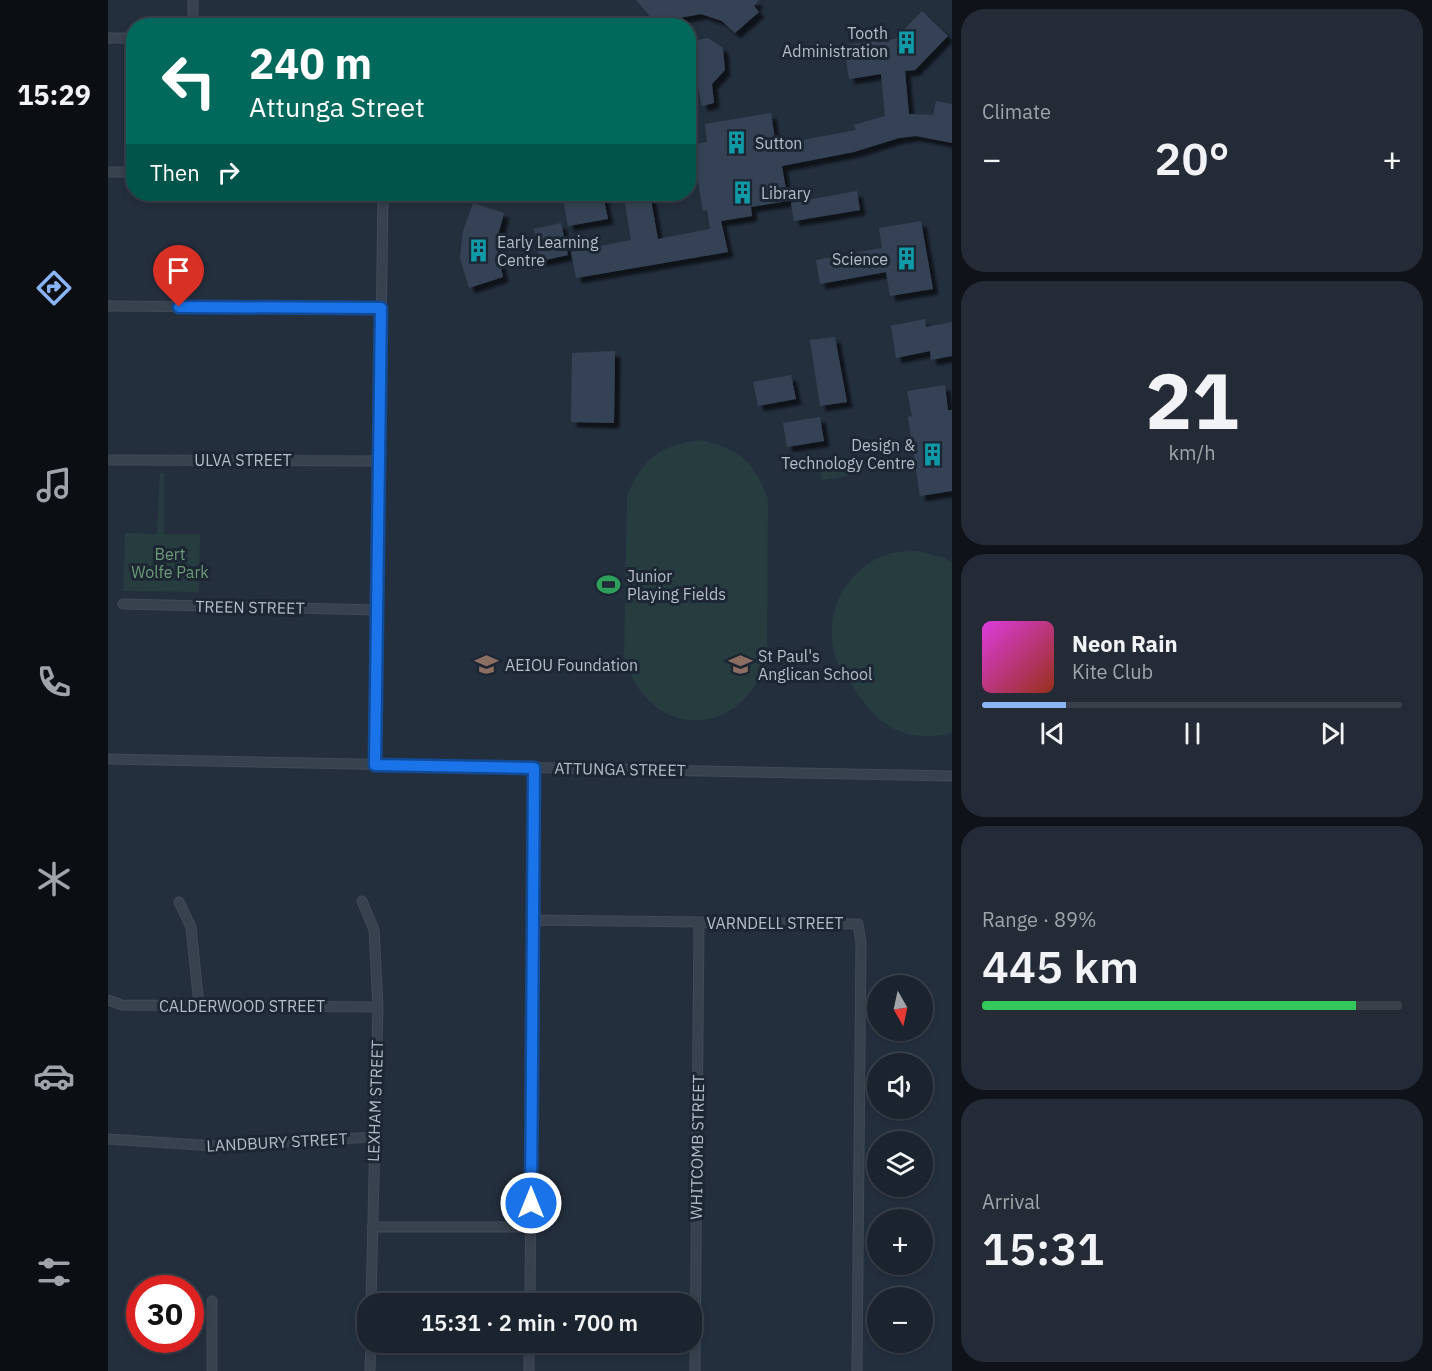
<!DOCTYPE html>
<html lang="en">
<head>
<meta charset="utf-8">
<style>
	:root { --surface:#1b232e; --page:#242b36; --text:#f1f3f6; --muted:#a0a4aa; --line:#39404a; --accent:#8ab4f8 }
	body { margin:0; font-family:"IBM Plex Sans",sans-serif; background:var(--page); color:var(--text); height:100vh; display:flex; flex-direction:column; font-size:22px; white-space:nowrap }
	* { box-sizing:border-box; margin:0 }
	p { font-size:20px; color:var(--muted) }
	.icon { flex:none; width:33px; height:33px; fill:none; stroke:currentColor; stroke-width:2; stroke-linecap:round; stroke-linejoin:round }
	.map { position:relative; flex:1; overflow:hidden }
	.sheet { display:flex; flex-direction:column; gap:9px; padding:9px; background:#0f1319; width:480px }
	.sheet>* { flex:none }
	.hud { position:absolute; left:18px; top:18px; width:570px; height:183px; border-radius:24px; box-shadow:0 3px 9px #0003,0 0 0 2px var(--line); background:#00695c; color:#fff; overflow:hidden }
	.needle { width:39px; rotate:171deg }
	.tools { position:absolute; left:759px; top:975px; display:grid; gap:12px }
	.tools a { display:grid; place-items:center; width:66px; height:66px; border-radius:50%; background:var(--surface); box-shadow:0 3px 9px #0003,0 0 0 2px var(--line); font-size:30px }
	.speed { position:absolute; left:18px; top:1275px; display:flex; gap:12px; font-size:30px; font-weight:700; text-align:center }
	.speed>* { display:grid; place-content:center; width:78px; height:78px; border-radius:50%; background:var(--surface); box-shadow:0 3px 9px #0003,0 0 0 2px var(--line); line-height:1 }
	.speed .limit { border:9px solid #d22; background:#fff; color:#111 }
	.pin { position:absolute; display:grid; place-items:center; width:51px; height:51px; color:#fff; margin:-62px -26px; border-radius:50% 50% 50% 0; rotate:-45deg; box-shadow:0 0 6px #0007 }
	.pin .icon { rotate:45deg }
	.me { position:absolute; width:66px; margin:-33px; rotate:0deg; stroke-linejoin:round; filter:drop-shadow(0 0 4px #0008) }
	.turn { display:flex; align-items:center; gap:21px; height:126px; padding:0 24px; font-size:27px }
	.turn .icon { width:78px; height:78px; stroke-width:2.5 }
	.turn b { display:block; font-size:42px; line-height:51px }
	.then { display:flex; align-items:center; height:57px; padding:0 24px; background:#0003; gap:12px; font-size:22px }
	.big { font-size:45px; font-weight:600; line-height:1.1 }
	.sheet .tile { flex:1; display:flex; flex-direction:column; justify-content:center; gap:9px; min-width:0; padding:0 21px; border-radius:24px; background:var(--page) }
	.sheet .dial { align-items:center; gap:0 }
	.dial b { font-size:78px; line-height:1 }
	.song { display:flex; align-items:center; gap:18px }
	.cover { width:72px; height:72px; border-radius:9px; background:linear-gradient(135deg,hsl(300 70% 55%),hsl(10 70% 35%)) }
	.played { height:6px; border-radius:3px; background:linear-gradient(90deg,var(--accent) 20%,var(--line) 20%) }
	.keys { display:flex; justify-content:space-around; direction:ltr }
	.heat { display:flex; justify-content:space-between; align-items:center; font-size:33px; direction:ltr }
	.charge { height:9px; border-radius:4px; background:linear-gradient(90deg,#34c759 89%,var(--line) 0) }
	.trip { position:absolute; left:249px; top:1293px; width:345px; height:60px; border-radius:24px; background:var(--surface); box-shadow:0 3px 9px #0003,0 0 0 2px var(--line); font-weight:600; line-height:60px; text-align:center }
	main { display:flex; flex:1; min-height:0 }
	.tabs { display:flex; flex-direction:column; width:108px; justify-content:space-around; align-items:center; background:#0b0e12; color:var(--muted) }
	.tabs .icon { width:42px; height:42px }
	.tabs .on { color:var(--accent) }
	.tabs b { font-size:27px; color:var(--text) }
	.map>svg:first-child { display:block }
	.green { fill:#263c3f }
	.building { fill:#364354; filter:url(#shadow) }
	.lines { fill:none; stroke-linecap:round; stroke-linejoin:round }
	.minor-casing { stroke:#414a57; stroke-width:11 }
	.minor { stroke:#38414e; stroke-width:9 }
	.route-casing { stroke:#114b97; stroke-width:15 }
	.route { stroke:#1a73e8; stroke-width:10 }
	.labels { text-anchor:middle; stroke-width:6; stroke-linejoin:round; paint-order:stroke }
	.poi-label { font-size:16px; fill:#b4bcc9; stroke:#1d2633; text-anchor:start }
	.street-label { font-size:16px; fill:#b4bcc9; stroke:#1d2633 }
	.park-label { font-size:16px; fill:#6b9a76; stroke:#1d2633 }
</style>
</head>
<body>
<main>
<nav class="tabs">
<b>15:29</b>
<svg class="icon on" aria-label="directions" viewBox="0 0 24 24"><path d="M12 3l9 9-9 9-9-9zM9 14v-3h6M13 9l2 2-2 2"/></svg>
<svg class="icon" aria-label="music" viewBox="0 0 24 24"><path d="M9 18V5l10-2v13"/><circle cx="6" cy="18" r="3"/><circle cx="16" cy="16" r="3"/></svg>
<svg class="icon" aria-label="phone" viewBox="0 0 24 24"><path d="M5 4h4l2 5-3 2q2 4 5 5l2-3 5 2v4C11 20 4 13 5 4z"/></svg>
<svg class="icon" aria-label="climate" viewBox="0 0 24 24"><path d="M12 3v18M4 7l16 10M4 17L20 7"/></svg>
<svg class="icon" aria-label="car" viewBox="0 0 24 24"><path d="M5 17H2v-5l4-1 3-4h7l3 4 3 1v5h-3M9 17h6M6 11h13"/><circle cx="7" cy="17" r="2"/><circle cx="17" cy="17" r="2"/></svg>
<svg class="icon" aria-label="filters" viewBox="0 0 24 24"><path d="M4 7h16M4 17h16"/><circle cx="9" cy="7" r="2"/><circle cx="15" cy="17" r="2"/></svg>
</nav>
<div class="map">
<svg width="844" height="1371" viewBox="0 0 844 1371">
	<defs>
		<filter id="shadow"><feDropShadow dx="5.5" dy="5.5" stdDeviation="1.5" flood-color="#0009"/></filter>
	</defs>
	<rect width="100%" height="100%" fill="#242f3e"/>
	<path class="green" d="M591,440C631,448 646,461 660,499L659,661C631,742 540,740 516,657L519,496C535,458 551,446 591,440Z
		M736,456L740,476L714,480L711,460Z
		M52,473H56V534H92L91,592L15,591L17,533L49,534Z
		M810,551L837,558L844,563V733C796,744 770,726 745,687C739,678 732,668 728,659C713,615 738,566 783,553C791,551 802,552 810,551Z"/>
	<path class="building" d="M528,0H651L646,6L651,12L627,33L614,21L593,14L571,18L573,26H550Z
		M814,11L840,36L807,70L797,71L801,114L825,115L828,101L844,104V143L808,136L791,138L746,152L674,166L680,201L643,207L644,216L613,221L620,252L468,278L463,252L523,240L516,198L542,194L550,239L602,229L599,210L595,211L584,144L599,142L597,124L663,113L668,145L748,130L746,125L777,116L773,74L741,79L736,45L787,39Z
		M600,38L615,48L617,70L604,84L606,103L594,106L589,83L580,77V45L583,41Z
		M749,191L752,210L686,221L683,203Z
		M487,194H495L500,219L460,226L455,199Z
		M365,203L396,213L388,243L395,277L361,288L352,258L355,231Z
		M813,221L825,289L782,296L778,272L712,284L708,260L774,248L771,228Z
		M453,223L460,255L432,261L426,229Z
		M817,319L818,327L844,322V356L823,360L822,351L788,358L783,326Z
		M727,337L739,402L712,406L702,340Z
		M507,351L506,423L463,422L464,353Z
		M683,375L688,399L650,406L645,382Z
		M837,385L840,410H844V491L812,496L800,417L804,416L799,391Z
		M712,417L716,441L679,447L675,423Z"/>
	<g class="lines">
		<defs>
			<path id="minor" d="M85,26V0
				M0,38H26
				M0,172H26
				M0,306L273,308
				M0,460L270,461
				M15,604L269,610
				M0,759L844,776
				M267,765L275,194
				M254,901L266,930L270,1007L263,1304
				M71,902L83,927L91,1005
				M425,920L750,924L753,943L749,1371
				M0,1000L14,1005L270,1007
				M0,1139L107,1146L266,1137
				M264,1227H423
				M422,1304L426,768
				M104,1371V1301
				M262,1371L263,1342
				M421,1371V1342
				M587,1371L591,923"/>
		</defs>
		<use href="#minor" class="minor-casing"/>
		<use href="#minor" class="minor"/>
	</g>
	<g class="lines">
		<defs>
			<path id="route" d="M71,307L273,308L267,765L426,768L423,1203"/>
		</defs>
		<use href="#route" class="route-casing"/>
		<use href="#route" class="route"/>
	</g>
	<defs>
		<symbol id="building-bare" viewBox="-9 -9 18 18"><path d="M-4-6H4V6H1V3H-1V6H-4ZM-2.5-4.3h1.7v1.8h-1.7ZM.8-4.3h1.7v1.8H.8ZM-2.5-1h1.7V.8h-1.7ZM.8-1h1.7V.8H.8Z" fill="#0f9aa8" stroke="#1d2633" stroke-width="2.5" paint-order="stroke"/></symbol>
		<symbol id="stadium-bare" viewBox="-9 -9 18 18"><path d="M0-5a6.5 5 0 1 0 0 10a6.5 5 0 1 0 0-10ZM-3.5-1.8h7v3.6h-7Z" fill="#2e9e5b" stroke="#1d2633" stroke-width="2.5" paint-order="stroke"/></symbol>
		<symbol id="school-bare" viewBox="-9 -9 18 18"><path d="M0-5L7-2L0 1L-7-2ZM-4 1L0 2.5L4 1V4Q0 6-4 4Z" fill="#8d6e63" stroke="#1d2633" stroke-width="2.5" paint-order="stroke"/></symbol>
	</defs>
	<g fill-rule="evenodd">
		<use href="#building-bare" x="782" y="26" width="33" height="33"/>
		<use href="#building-bare" x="612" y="126" width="33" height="33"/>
		<use href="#building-bare" x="618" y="176" width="33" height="33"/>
		<use href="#building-bare" x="354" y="234" width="33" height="33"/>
		<use href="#building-bare" x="782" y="242" width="33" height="33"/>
		<use href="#building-bare" x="808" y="438" width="33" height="33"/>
		<use href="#stadium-bare" x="484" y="568" width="33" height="33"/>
		<use href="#school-bare" x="362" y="648" width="33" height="33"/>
		<use href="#school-bare" x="616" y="648" width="33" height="33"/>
	</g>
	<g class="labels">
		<g class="poi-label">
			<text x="780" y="39" text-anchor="end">Tooth<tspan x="780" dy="18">Administration</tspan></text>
			<text x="647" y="149">Sutton</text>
			<text x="653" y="199">Library</text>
			<text x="389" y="248">Early Learning<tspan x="389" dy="18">Centre</tspan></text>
			<text x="780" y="265" text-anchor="end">Science</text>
			<text x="807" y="451" text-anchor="end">Design &amp;<tspan x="807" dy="18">Technology Centre</tspan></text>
			<text x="519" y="582">Junior<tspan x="519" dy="18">Playing Fields</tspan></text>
			<text x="650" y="662">St Paul's<tspan x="650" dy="18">Anglican School</tspan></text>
			<text x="397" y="671">AEIOU Foundation</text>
		</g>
		<g class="street-label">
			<text x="135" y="466">ULVA STREET</text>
			<text transform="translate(142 607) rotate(1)" y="6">TREEN STREET</text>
			<text transform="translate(512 769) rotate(1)" y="6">ATTUNGA STREET</text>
			<text x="667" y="929">VARNDELL STREET</text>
			<text x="134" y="1012">CALDERWOOD STREET</text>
			<text transform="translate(267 1101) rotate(-88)" y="6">LEXHAM STREET</text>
			<text transform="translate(169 1142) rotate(-3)" y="6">LANDBURY STREET</text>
			<text transform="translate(589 1147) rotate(-89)" y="6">WHITCOMB STREET</text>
		</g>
		<g class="park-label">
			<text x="62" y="560">Bert<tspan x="62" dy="18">Wolfe Park</tspan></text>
		</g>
	</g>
</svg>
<div class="tools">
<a><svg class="needle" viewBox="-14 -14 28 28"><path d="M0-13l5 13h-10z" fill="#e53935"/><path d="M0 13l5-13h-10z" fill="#a0a4aa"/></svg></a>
<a><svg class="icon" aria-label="sound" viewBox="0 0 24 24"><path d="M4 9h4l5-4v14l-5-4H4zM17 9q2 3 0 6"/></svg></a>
<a><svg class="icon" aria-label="layers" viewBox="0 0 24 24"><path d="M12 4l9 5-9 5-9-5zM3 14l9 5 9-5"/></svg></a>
<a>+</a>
<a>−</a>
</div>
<div class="speed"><div class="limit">30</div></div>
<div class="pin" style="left:71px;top:307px;background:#d93025"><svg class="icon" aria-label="arrive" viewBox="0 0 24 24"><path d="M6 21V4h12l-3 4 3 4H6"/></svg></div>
<svg class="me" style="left:423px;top:1203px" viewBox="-20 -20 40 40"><circle r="17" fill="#1a73e8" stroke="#fff" stroke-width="3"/><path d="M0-11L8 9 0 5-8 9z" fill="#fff"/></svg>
<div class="trip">15:31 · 2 min · 700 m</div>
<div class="hud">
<div class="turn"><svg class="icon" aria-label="left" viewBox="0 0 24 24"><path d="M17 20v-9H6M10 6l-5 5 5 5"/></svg><div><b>240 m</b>Attunga Street</div></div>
<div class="then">Then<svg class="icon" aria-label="right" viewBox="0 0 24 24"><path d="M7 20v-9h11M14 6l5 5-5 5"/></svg></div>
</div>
</div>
<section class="sheet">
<div class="tile"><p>Climate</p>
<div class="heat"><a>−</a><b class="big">20°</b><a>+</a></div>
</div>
<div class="tile dial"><b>21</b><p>km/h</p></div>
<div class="tile">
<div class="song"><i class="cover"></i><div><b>Neon Rain</b><p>Kite Club</p></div></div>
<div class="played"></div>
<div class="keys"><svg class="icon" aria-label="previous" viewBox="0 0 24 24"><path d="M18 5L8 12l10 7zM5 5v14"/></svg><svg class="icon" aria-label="pause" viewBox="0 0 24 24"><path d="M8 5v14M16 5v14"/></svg><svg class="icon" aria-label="next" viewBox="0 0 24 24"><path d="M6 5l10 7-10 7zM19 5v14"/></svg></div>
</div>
<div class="tile"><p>Range · 89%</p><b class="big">445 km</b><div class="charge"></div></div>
<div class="tile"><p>Arrival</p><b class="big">15:31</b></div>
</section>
</main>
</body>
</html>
